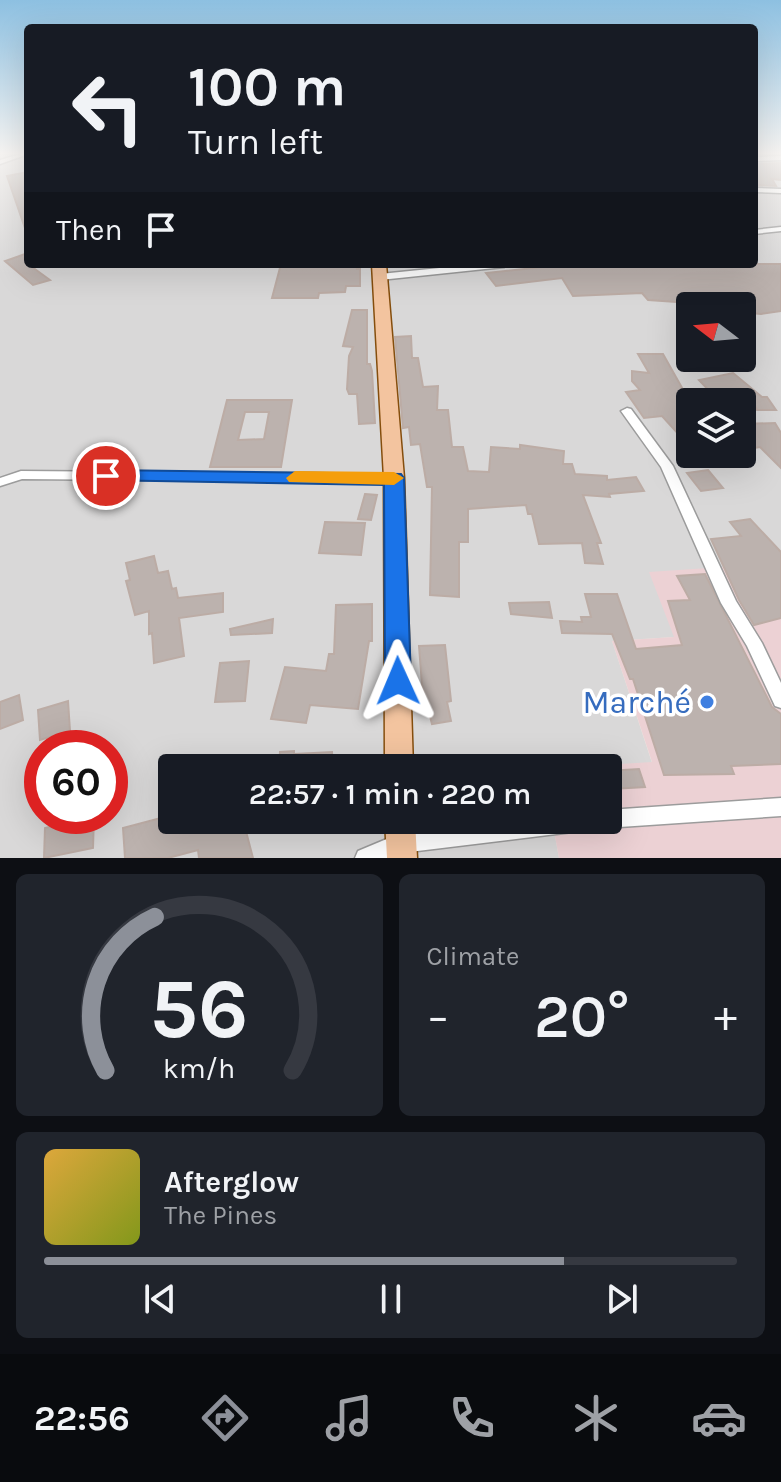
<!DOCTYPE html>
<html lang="en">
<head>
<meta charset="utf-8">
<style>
	:root { --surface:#171b24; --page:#20242c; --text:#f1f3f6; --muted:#9ea1a6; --line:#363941; --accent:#8c9099 }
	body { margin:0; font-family:Karla,sans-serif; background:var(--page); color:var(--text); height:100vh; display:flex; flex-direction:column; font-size:30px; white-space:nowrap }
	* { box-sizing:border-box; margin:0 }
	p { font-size:26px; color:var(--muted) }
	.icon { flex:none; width:44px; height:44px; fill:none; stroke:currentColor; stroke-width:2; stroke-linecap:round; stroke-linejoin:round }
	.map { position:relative; height:858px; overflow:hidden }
	.drawer { display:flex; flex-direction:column; gap:16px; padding:16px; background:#0d0f14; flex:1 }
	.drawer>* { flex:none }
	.top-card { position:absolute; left:24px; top:24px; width:734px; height:244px; border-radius:8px; box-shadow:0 8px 32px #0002; background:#171b24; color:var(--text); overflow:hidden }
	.needle { width:52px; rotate:286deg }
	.tools { position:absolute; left:676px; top:292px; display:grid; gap:16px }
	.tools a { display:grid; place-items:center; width:80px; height:80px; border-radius:8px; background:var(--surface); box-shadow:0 8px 32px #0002; font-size:40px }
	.speed { position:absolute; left:24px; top:730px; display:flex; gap:16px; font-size:40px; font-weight:700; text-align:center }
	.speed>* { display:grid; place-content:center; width:104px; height:104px; border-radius:50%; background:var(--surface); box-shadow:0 8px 32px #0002; line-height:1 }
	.speed .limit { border:12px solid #d22; background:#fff; color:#111 }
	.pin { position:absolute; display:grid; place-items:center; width:68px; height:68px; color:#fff; margin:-34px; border:4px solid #fff; border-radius:50%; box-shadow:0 2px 8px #0007 }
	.me { position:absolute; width:88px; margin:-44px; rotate:359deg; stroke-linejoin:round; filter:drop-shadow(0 0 6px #0008) }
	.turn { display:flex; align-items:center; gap:28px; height:168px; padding:0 32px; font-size:36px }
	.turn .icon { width:104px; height:104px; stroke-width:2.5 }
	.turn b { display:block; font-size:56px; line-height:68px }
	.then { display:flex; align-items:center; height:76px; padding:0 32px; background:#0003; gap:16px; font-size:30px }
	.big { font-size:60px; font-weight:600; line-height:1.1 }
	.drawer .card { flex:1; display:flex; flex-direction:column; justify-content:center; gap:12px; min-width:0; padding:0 28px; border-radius:12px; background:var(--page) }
	.drawer .dial { align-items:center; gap:0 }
	.dial svg { height:208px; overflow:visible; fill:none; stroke:var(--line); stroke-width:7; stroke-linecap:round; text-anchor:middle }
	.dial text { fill:var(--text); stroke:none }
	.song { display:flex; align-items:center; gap:24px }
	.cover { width:96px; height:96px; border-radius:12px; background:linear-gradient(135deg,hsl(40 70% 55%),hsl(70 70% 35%)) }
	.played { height:8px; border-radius:4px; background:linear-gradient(90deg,var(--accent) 75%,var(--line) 75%) }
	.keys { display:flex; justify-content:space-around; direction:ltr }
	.heat { display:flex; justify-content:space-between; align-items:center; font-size:44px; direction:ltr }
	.drawer .tiles { flex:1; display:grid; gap:16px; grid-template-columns:1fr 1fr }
	.card:last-child { grid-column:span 2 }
	.trip { position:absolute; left:158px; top:754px; width:464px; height:80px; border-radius:8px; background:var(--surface); box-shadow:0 8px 32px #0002; font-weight:600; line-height:80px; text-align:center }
	.menu { display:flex; height:128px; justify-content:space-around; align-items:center; background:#090b0e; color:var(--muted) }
	.menu .icon { width:56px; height:56px }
	.menu .active { color:var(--accent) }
	.menu b { font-size:36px; color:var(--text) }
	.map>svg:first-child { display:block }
	.residential { fill:#d9d8d8; fill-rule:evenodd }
	.commercial { fill:#ecd1d4 }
	.building { fill:#bcb2ae; stroke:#bcaca5; stroke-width:2; fill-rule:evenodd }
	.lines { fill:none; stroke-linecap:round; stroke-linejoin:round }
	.minor-casing { stroke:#9c9c9c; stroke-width:3 }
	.primary-casing { stroke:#854e0d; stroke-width:3 }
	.minor { fill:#fff; fill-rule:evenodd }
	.primary { fill:#f3c49f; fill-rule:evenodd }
	.route { fill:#1a73e8; stroke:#114b97; stroke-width:2 }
	.slow { fill:#f59e0b }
	.shop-dot { fill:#3f7fe0; stroke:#fff; stroke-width:3 }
	.labels { text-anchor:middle; stroke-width:7; stroke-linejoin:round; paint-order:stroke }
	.near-shop-label { font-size:32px; fill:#366cbe; stroke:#fff; text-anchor:end }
</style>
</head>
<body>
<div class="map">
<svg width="781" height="858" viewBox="0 0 781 858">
	<rect width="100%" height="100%" fill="#ece7e1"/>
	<path class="residential" d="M0,154H28V264H754V154H781V563L674,637L612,641L652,763L556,768H172V820H552L559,858H0ZM690,306H742V358H690ZM690,402H742V454H690ZM42,748H110V816H42Z"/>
	<path class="commercial" d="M781,563V858H559L552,820H608V768H556L652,762L612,641L674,637L649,572Z"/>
	<path class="building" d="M781,163V180L772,179L776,186L754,185V164Z
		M28,172V234H27L7,176Z
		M28,253V264L50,280L33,285L5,261Z
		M281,264H356L357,269H360V286H346L345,292L319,293L318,298H272Z
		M551,264H781V311L761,314L751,313L750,307L648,300L642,293L573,296L562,278L496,286L486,273L552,266Z
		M352,310H367V364H370L372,371L375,423L359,424L357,394H349L347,389L349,356L353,347L343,346Z
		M411,336L412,358H418L423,387L438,386L437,410H448L452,447H463L468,471L489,472L491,447L520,449V445L564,451L563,464H572L575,474L607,476V480L636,477L644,491L609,494L610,497L583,495L601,543H597L603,564L585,563L582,543L539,544L532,514H528L526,505L468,509V542H459V597L430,595L432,487H427L420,444L411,445L409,427L403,428L395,337Z
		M638,354H663L690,402V447L662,416L644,418L626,392L640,390L632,381V371L649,373Z
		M733,373L762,397H767L776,410H757L751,398L717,399L699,380Z
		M227,400H292L281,467H210ZM245,412H269L264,439L238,440Z
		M775,423L781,433V468L760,447L742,450V424Z
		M708,470L723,488L701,491L687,473Z
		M365,494L377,495L371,520L358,519Z
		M750,519L781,552V618L754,625L739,600L711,539L741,536L730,522Z
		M325,522L365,523L361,555L319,553Z
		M154,556L158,573L168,571L172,589L176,588L178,598L223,593V612L179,618L184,656L154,663L152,633L149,634V611L135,615L126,581L130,580L126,563Z
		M705,574L772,707L781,714V764L731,766L734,774L664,775L633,679H630L612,634L562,633L560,621L582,622L581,617H591L585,594H617L636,649L682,645L668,601L690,600L677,576Z
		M549,602L552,618L511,614L509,603Z
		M372,604V641H369L358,709L310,705L306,723L271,719L285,667L326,671L329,654H334L336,605Z
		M273,619L272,633L231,635L230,629Z
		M445,645L451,701L447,702L451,721L432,724L422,685L419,646Z
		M249,661L245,701L215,702L220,663Z
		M19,695L23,720L0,729V702Z
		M68,701L70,731L40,740L38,710Z
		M294,751V754L332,752L333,768H279L280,752Z
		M639,769L645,787L612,789L608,771Z
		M172,815V820H243L253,858H199L198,850L168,858H125L123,828Z
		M94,816L93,848L44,858L45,828Z"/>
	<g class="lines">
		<defs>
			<path id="minor" d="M20,154H28L0,164V160Z
				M781,156V160L754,161V157Z
				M754,188L781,189V193L754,192Z
				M781,227V231L754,234V230Z
				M479,264H508L504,267L380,280L376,277L380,274Z
				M627,408L631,409L673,466L736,601L762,643L781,683V708L775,706L747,646L721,603L661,467L621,411Z
				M21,471L394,474L400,478L394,482L22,479L0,486V478Z
				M781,798V816L605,828L401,853L389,858H355L358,851L401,833L517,820H608V810Z"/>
			<path id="primary" d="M372,264H386L404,478L413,768H385L384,478Z
				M385,820H415L417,858H387Z"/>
		</defs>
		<use href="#minor" class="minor-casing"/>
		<use href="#primary" class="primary-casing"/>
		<use href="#minor" class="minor"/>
		<use href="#primary" class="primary"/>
	</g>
	<linearGradient id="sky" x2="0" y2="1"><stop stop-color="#8dc0e1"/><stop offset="0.56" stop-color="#f6f4f2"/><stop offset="1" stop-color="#f6f4f2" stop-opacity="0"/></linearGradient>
	<rect width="781" height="274" fill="url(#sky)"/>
	<path class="route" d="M106,470L401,474L404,478L411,681L407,689L398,692L389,689L385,681L384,485L99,480L96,476L99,471Z"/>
	<path class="slow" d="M295,471L394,472L404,478L394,485L289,482L286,478Z"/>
	<circle class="shop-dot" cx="707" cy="702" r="8"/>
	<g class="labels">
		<g class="near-shop-label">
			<text x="691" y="713">Marché</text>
		</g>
	</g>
</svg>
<div class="tools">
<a><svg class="needle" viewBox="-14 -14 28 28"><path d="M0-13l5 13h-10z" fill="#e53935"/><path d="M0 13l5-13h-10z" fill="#9ea1a6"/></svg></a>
<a><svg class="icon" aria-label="layers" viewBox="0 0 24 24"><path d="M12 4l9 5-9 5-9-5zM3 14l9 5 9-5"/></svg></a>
</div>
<div class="speed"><div class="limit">60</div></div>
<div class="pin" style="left:106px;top:476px;background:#d93025"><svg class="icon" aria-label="arrive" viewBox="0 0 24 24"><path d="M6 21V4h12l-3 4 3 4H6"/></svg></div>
<svg class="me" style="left:398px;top:681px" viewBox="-20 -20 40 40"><path d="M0-17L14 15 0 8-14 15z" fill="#1a73e8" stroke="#fff" stroke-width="4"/></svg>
<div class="trip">22:57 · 1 min · 220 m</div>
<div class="top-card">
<div class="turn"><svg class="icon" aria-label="left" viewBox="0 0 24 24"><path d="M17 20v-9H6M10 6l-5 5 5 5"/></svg><div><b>100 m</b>Turn left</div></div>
<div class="then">Then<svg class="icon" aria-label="arrive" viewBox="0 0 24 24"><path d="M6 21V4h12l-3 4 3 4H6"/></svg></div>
</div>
</div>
<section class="drawer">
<div class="tiles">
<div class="card dial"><svg viewBox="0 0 100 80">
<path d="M14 69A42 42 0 1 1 86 69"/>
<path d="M14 69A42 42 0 0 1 33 10" stroke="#8c9099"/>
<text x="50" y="56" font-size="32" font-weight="700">56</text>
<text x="50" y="72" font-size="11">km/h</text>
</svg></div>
<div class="card"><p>Climate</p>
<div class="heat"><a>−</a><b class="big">20°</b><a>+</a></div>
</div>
<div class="card">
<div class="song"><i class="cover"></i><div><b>Afterglow</b><p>The Pines</p></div></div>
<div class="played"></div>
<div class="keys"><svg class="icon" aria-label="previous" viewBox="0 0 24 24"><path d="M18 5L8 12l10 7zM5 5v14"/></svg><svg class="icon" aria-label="pause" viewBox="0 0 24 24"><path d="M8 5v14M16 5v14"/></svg><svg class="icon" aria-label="next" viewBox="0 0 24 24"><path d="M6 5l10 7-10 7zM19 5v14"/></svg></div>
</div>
</div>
</section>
<nav class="menu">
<b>22:56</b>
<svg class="icon active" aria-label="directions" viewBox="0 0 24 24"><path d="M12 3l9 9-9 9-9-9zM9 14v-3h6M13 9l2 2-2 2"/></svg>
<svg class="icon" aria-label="music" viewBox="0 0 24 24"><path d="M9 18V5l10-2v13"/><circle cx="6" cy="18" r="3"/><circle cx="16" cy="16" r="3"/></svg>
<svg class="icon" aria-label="phone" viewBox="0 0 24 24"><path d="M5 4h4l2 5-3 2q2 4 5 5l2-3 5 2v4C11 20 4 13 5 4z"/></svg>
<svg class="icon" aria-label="climate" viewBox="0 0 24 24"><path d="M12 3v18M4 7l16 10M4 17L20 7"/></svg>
<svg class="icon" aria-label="car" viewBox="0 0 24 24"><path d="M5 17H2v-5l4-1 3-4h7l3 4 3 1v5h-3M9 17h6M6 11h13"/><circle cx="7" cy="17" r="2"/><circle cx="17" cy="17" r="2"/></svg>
</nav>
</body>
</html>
